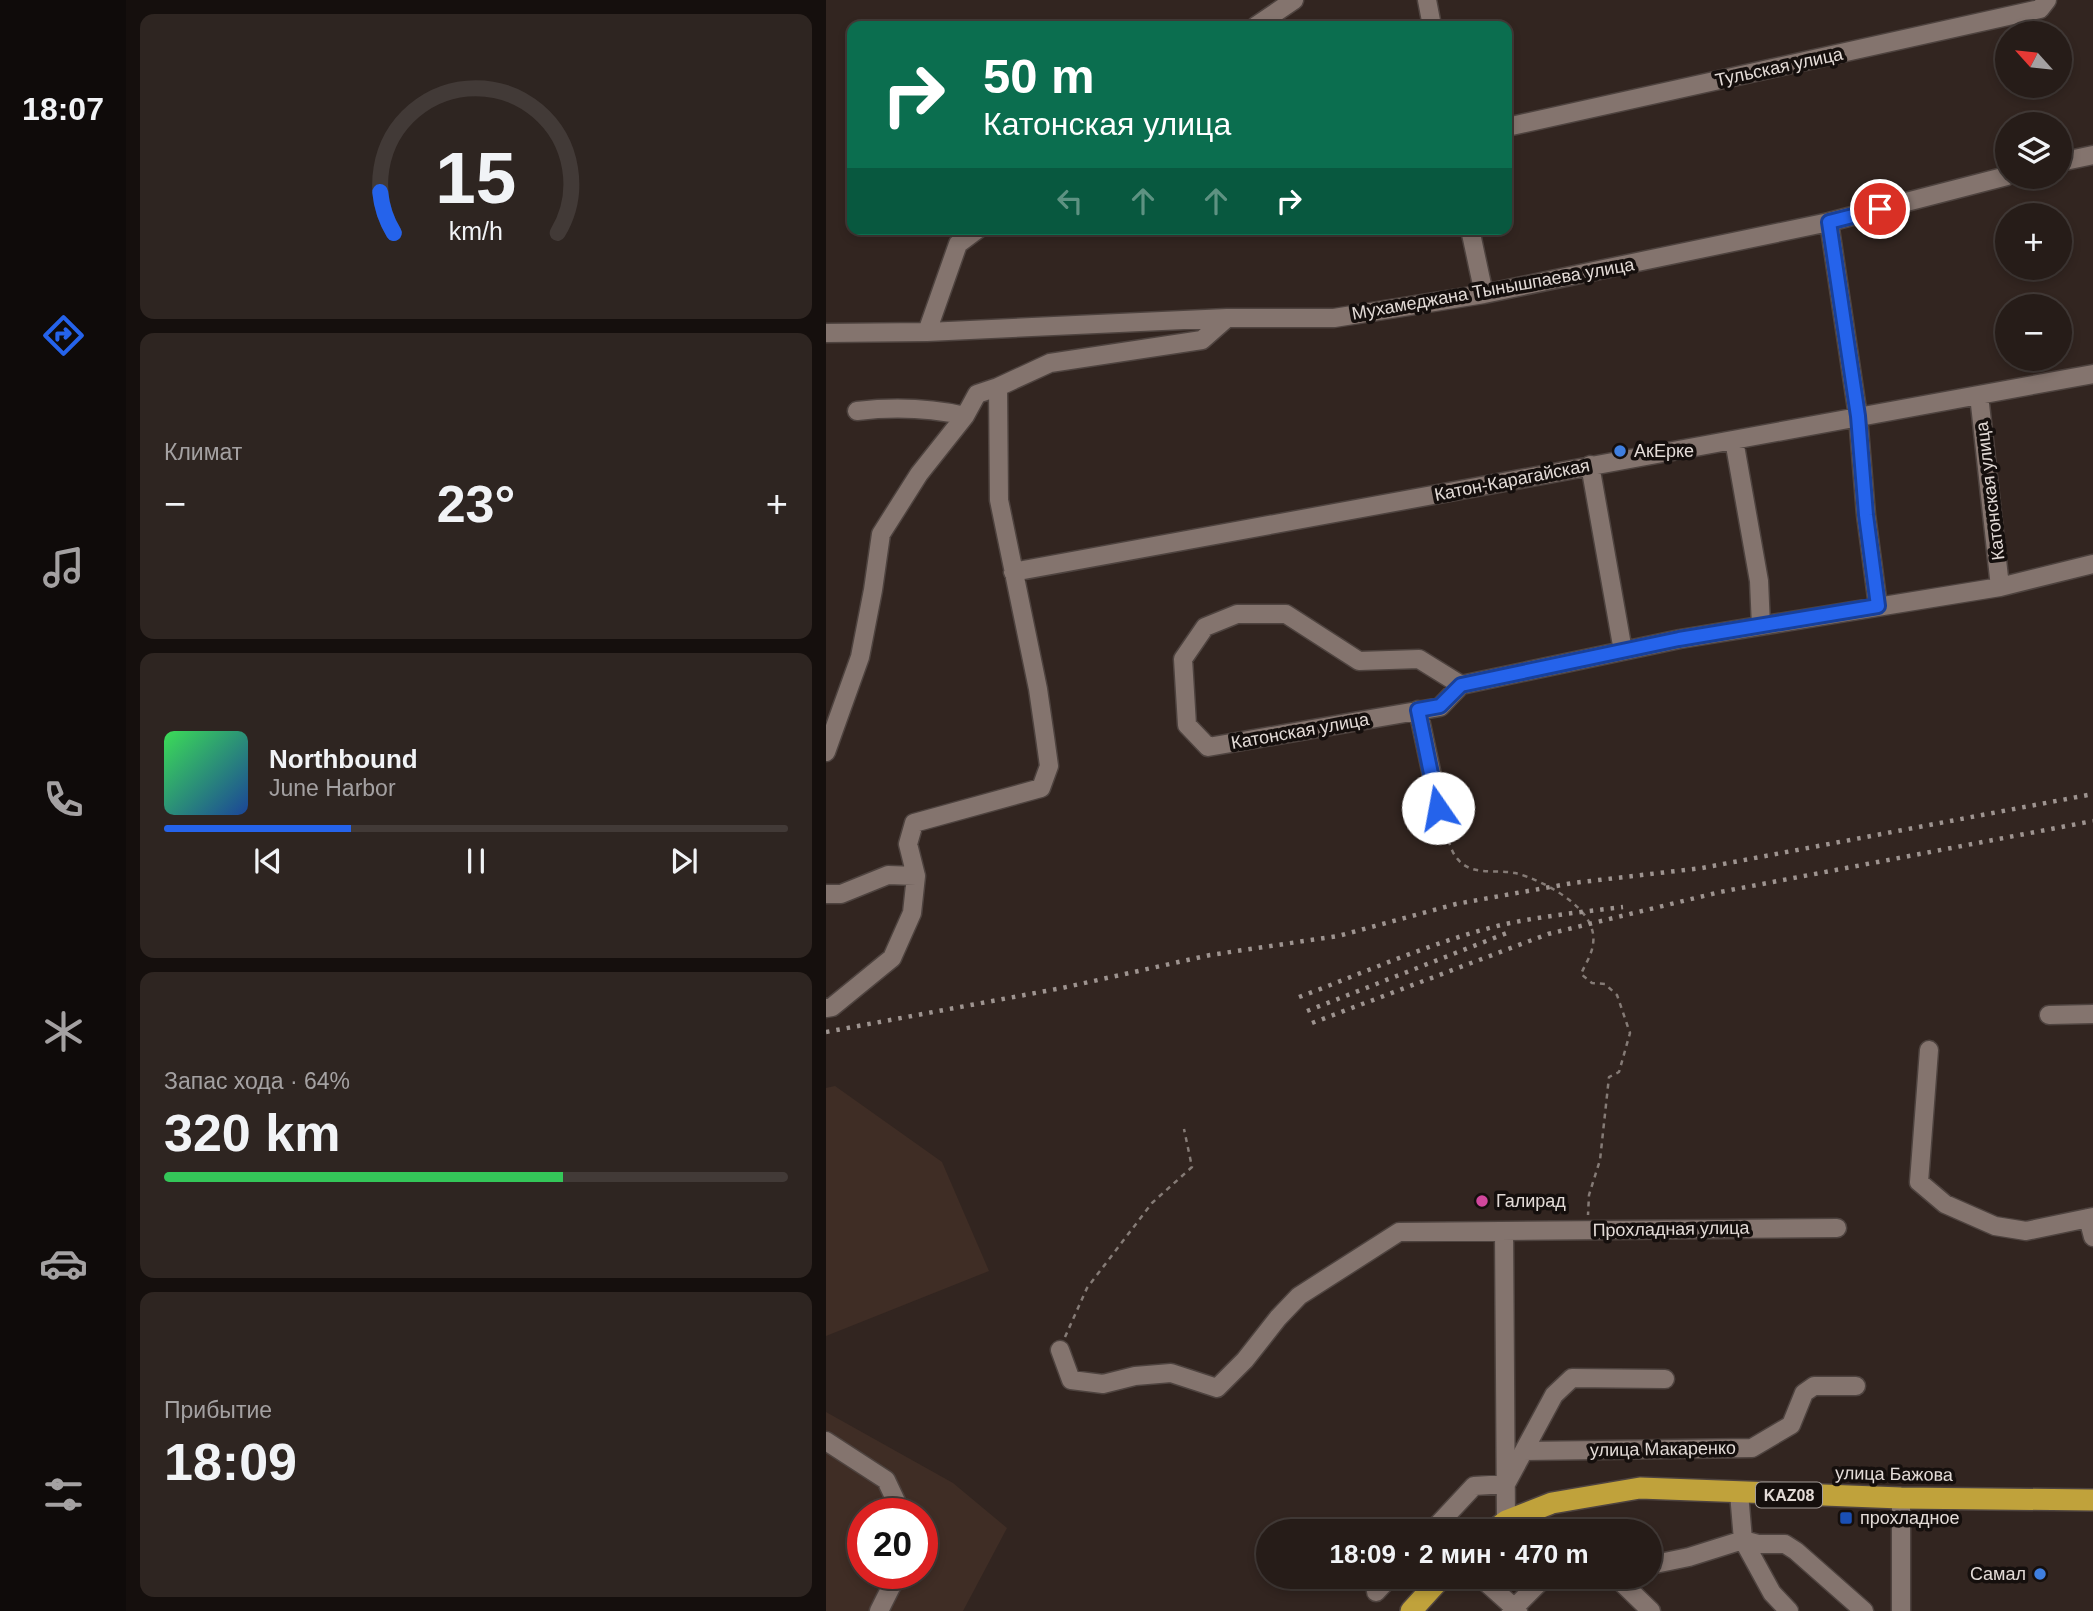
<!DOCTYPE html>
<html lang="ru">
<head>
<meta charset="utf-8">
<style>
	:root { --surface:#261c18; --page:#2e2521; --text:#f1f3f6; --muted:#a4a1a2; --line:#423a37; --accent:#2563eb }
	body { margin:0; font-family:Arial,sans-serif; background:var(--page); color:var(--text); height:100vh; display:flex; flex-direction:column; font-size:26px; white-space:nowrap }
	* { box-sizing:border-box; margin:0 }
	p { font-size:23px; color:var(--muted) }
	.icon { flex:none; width:38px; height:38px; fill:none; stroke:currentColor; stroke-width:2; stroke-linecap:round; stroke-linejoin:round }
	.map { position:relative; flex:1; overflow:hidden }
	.panel { display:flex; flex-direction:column; gap:14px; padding:14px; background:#150f0d; width:700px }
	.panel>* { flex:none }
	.top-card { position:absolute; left:21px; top:21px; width:665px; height:214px; border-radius:14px; box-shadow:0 4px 10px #0003,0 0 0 2px var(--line); background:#0b6e4f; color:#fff; overflow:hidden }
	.needle { width:46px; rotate:297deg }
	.fabs { position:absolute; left:1169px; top:21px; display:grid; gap:14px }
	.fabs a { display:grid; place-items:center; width:77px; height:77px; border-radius:50%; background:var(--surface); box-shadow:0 4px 10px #0003,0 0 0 2px var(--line); font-size:35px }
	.speed { position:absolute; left:21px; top:1498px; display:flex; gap:14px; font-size:35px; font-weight:700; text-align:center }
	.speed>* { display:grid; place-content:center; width:91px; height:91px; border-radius:50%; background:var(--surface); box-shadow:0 4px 10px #0003,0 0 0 2px var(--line); line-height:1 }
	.speed .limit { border:10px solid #d22; background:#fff; color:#111 }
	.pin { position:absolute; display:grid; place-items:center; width:60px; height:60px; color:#fff; margin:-30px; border:4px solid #fff; border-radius:50%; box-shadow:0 2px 7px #0007 }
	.me { position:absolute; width:77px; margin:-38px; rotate:348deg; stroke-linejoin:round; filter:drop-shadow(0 0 5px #0008) }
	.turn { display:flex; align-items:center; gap:24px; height:147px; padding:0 21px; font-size:32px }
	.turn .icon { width:91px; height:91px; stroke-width:2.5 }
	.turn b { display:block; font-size:49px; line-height:60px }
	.lanes { display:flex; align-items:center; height:66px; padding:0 21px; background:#0003; justify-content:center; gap:35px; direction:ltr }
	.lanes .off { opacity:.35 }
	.big { font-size:52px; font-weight:700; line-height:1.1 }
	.panel .card { flex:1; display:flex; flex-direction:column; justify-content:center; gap:10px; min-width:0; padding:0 24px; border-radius:14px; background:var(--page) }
	.panel .dial { align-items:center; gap:0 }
	.dial svg { height:182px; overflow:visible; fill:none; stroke:var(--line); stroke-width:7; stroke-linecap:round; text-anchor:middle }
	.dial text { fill:var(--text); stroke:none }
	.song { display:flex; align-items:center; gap:21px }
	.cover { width:84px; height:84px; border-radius:10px; background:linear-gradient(135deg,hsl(130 70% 55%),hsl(220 70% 35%)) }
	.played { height:7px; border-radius:4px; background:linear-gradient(90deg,var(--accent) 30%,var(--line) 30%) }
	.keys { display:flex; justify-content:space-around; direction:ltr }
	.heat { display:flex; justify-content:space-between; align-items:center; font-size:38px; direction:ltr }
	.charge { height:10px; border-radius:5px; background:linear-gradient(90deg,#34c759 64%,var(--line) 0) }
	.trip { position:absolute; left:430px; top:1519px; width:406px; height:70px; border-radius:35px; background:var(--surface); box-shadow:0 4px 10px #0003,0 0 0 2px var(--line); font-weight:700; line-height:70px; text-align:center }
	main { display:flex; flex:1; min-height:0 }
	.menu { display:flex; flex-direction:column; width:126px; justify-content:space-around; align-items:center; background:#0f0b0a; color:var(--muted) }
	.menu .icon { width:49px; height:49px }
	.menu .active { color:var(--accent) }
	.menu b { font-size:32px; color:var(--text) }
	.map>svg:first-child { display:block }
	.built { fill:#3f2d25; fill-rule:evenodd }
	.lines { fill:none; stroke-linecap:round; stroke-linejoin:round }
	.minor-casing { stroke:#4e433f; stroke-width:21 }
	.highway-casing { stroke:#4e433f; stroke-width:24 }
	.path { stroke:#857b76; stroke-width:2.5; stroke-dasharray:5 5; stroke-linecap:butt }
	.minor { stroke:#84746e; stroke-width:18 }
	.highway { stroke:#c0a23b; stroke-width:21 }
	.rail { stroke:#9e9490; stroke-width:4.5; stroke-dasharray:3.5 7; stroke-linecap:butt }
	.route-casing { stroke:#184099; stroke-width:18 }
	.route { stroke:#2563eb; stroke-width:12 }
	.shop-dot { fill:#3f7fe0; stroke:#150f0d; stroke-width:2.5 }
	.hotel-dot { fill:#d1479c; stroke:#150f0d; stroke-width:2.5 }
	.transit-dot { fill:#1a4fb4; stroke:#150f0d; stroke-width:2.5 }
	.labels { text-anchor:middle; stroke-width:7; stroke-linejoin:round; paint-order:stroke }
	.shield { fill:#150f0d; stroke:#a59e9a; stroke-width:2 }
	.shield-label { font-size:16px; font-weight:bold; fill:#e3dbd7 }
	.street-label { font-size:18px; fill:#e3dbd7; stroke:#150f0d }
	.poi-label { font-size:18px; fill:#e3dbd7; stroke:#150f0d; text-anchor:start }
</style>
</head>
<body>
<main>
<nav class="menu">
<b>18:07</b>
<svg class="icon active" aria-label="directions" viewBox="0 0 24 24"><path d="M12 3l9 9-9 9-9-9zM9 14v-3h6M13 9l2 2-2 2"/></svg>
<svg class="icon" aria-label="music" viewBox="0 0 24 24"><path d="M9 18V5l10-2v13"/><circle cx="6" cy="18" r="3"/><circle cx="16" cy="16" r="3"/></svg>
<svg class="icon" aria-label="phone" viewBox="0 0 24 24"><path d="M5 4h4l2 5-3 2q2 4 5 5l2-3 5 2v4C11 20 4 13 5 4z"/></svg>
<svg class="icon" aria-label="climate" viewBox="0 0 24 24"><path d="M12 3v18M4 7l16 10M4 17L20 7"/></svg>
<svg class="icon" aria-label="car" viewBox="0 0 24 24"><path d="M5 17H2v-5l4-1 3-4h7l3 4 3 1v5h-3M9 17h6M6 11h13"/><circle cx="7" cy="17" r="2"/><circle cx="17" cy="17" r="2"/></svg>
<svg class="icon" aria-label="filters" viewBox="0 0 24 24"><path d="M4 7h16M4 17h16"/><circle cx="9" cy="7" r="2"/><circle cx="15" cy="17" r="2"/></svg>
</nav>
<section class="panel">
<div class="card dial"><svg viewBox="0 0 100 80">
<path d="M14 69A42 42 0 1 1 86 69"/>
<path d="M14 69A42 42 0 0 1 8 51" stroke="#2563eb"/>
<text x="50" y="56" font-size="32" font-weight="700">15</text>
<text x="50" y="72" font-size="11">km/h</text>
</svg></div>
<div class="card"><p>Климат</p>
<div class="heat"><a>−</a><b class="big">23°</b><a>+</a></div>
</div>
<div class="card">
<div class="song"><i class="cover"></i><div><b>Northbound</b><p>June Harbor</p></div></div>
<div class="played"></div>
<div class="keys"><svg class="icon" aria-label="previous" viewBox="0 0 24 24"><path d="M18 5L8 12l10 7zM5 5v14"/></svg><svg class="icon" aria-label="pause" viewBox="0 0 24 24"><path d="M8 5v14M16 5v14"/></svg><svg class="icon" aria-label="next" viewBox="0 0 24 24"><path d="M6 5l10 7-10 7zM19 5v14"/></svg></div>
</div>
<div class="card"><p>Запас хода · 64%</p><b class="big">320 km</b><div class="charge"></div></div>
<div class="card"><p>Прибытие</p><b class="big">18:09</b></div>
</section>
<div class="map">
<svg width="1267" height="1611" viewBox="0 0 1267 1611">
	<rect width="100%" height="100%" fill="#322520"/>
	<path class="built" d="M9,1086L116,1162L163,1271L0,1336V1088Z
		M0,1412L127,1483L181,1528L137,1611H0ZM37,1514H96V1573H37Z"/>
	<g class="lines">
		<defs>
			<path id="minor" d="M601,0L606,26
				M430,26L468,0
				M681,127L1214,9L1221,0
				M1234,162L1267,155
				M1003,222L1032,416L1040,515L1052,606
				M644,229L658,294
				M101,332L132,244L152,229
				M0,333L101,332L401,318H508L658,294L1003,222L1181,176
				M31,411C66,407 104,408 139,416
				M908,440L933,581L935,626
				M764,465L797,651L854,639L1174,587L1153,395
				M187,572L1267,374
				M1174,587L1267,564
				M635,685L593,659L533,661L460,614H411L379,627L357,659L361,725L382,747L614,707L635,685L797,651
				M592,710L613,808
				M0,752L34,657L47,590L55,534L93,474L139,416L151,394L172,387
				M0,894H15L62,875L90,876
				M0,1008L6,1007L66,958L86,913L90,876L82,844L88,823L215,788L223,766L219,737L212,689L173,500L172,387L224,363L376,340L401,318
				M1223,1015L1267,1014
				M1103,1050L1093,1182L1119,1204L1169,1226L1200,1231L1267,1217
				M1262,1218L1267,1237
				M678,1231L680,1521
				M234,1350L245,1380L277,1384L309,1376L345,1373L391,1388L419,1360L452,1318L473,1296L573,1232L1011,1228
				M0,1441L60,1480L76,1514
				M698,1451L926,1448L965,1425L978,1393L988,1386H1030
				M913,1493L917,1540L946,1593L963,1611
				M606,1531L648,1486L680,1484L728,1395L746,1378L839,1379
				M824,1565L863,1557L917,1540L932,1544H959L970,1551L1038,1611
				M654,1577L692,1611
				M790,1577L825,1611
				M550,1592L564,1577
				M53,1611L72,1573
				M685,1611L719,1577
				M1075,1611V1498"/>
			<path id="highway" d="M667,1531L680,1521L726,1503L814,1488L1075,1498L1267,1500
				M585,1611L616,1577"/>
		</defs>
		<use href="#minor" class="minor-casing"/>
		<use href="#highway" class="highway-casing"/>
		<path class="path" d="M617,821C621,832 623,848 630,857C644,877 669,869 689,873C717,880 773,909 767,944C766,954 759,965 755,974L766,983L779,984L791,995L804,1033L793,1072L783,1077L774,1160L763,1195L762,1215
			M239,1337L261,1288L326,1203L366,1167L358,1129"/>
		<use href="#minor" class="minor"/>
		<use href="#highway" class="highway"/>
		<path class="rail" d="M473,997C540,972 606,942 675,925C715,916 756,912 797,907
			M481,1011L686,931
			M486,1023L722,934L894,892L1267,821
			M0,1032L236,988L384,955L512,936L630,904L685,894L747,883L876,868L1267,794"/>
	</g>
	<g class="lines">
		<defs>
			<path id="route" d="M612,808L592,710L614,706L635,685L853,639L1052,606L1040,515L1032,416L1003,222L1054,209"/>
		</defs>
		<use href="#route" class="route-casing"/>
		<use href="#route" class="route"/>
	</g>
	<g class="shop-dot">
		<circle cx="794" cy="451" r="7"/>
		<circle cx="1214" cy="1574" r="7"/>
	</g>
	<circle class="hotel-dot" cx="656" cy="1201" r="7"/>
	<rect class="transit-dot" x="1013" y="1511" width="14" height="14" rx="3.5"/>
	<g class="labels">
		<rect class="shield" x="930" y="1482.5" width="66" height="25" rx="5"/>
		<g class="shield-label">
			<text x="963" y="1501">KAZ08</text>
		</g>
		<g class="street-label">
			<text transform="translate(953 67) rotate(-12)" y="6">Тульская улица</text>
			<text transform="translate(667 289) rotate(-10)" y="6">Мухамеджана Тынышпаева улица</text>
			<text transform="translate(686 480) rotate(-11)" y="6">Катон-Карагайская</text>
			<text transform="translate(1164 491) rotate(-97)" y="6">Катонская улица</text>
			<text transform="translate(474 731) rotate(-10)" y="6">Катонская улица</text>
			<text transform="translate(845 1229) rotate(-1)" y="6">Прохладная улица</text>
			<text transform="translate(837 1449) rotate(-1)" y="6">улица Макаренко</text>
			<text transform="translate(1068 1474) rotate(1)" y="6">улица Бажова</text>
		</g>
		<g class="poi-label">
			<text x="808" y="457">АкЕрке</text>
			<text x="670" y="1207">Галирад</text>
			<text x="1034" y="1524">прохладное</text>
			<text x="1200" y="1580" text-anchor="end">Самал</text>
		</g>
	</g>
</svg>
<div class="fabs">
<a><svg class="needle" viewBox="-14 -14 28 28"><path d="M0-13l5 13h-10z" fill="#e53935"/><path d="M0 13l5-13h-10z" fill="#a4a1a2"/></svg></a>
<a><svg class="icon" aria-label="layers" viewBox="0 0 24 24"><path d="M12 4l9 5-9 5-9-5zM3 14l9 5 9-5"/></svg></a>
<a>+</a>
<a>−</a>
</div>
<div class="speed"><div class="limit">20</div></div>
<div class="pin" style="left:1054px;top:209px;background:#d93025"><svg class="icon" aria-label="arrive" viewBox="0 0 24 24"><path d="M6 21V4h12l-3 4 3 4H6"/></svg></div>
<svg class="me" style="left:612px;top:808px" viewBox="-20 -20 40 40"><circle r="19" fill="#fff"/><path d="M0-13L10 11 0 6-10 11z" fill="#2563eb"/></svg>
<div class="trip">18:09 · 2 мин · 470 m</div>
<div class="top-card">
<div class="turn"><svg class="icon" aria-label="right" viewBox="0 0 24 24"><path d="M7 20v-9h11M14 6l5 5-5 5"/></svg><div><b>50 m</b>Катонская улица</div></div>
<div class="lanes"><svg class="icon off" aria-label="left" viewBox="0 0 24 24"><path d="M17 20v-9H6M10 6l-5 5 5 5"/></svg><svg class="icon off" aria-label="ahead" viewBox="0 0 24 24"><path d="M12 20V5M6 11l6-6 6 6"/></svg><svg class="icon off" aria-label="ahead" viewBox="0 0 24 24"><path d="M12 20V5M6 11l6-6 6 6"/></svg><svg class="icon" aria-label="right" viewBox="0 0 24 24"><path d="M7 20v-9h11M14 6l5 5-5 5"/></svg></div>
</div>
</div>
</main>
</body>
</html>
